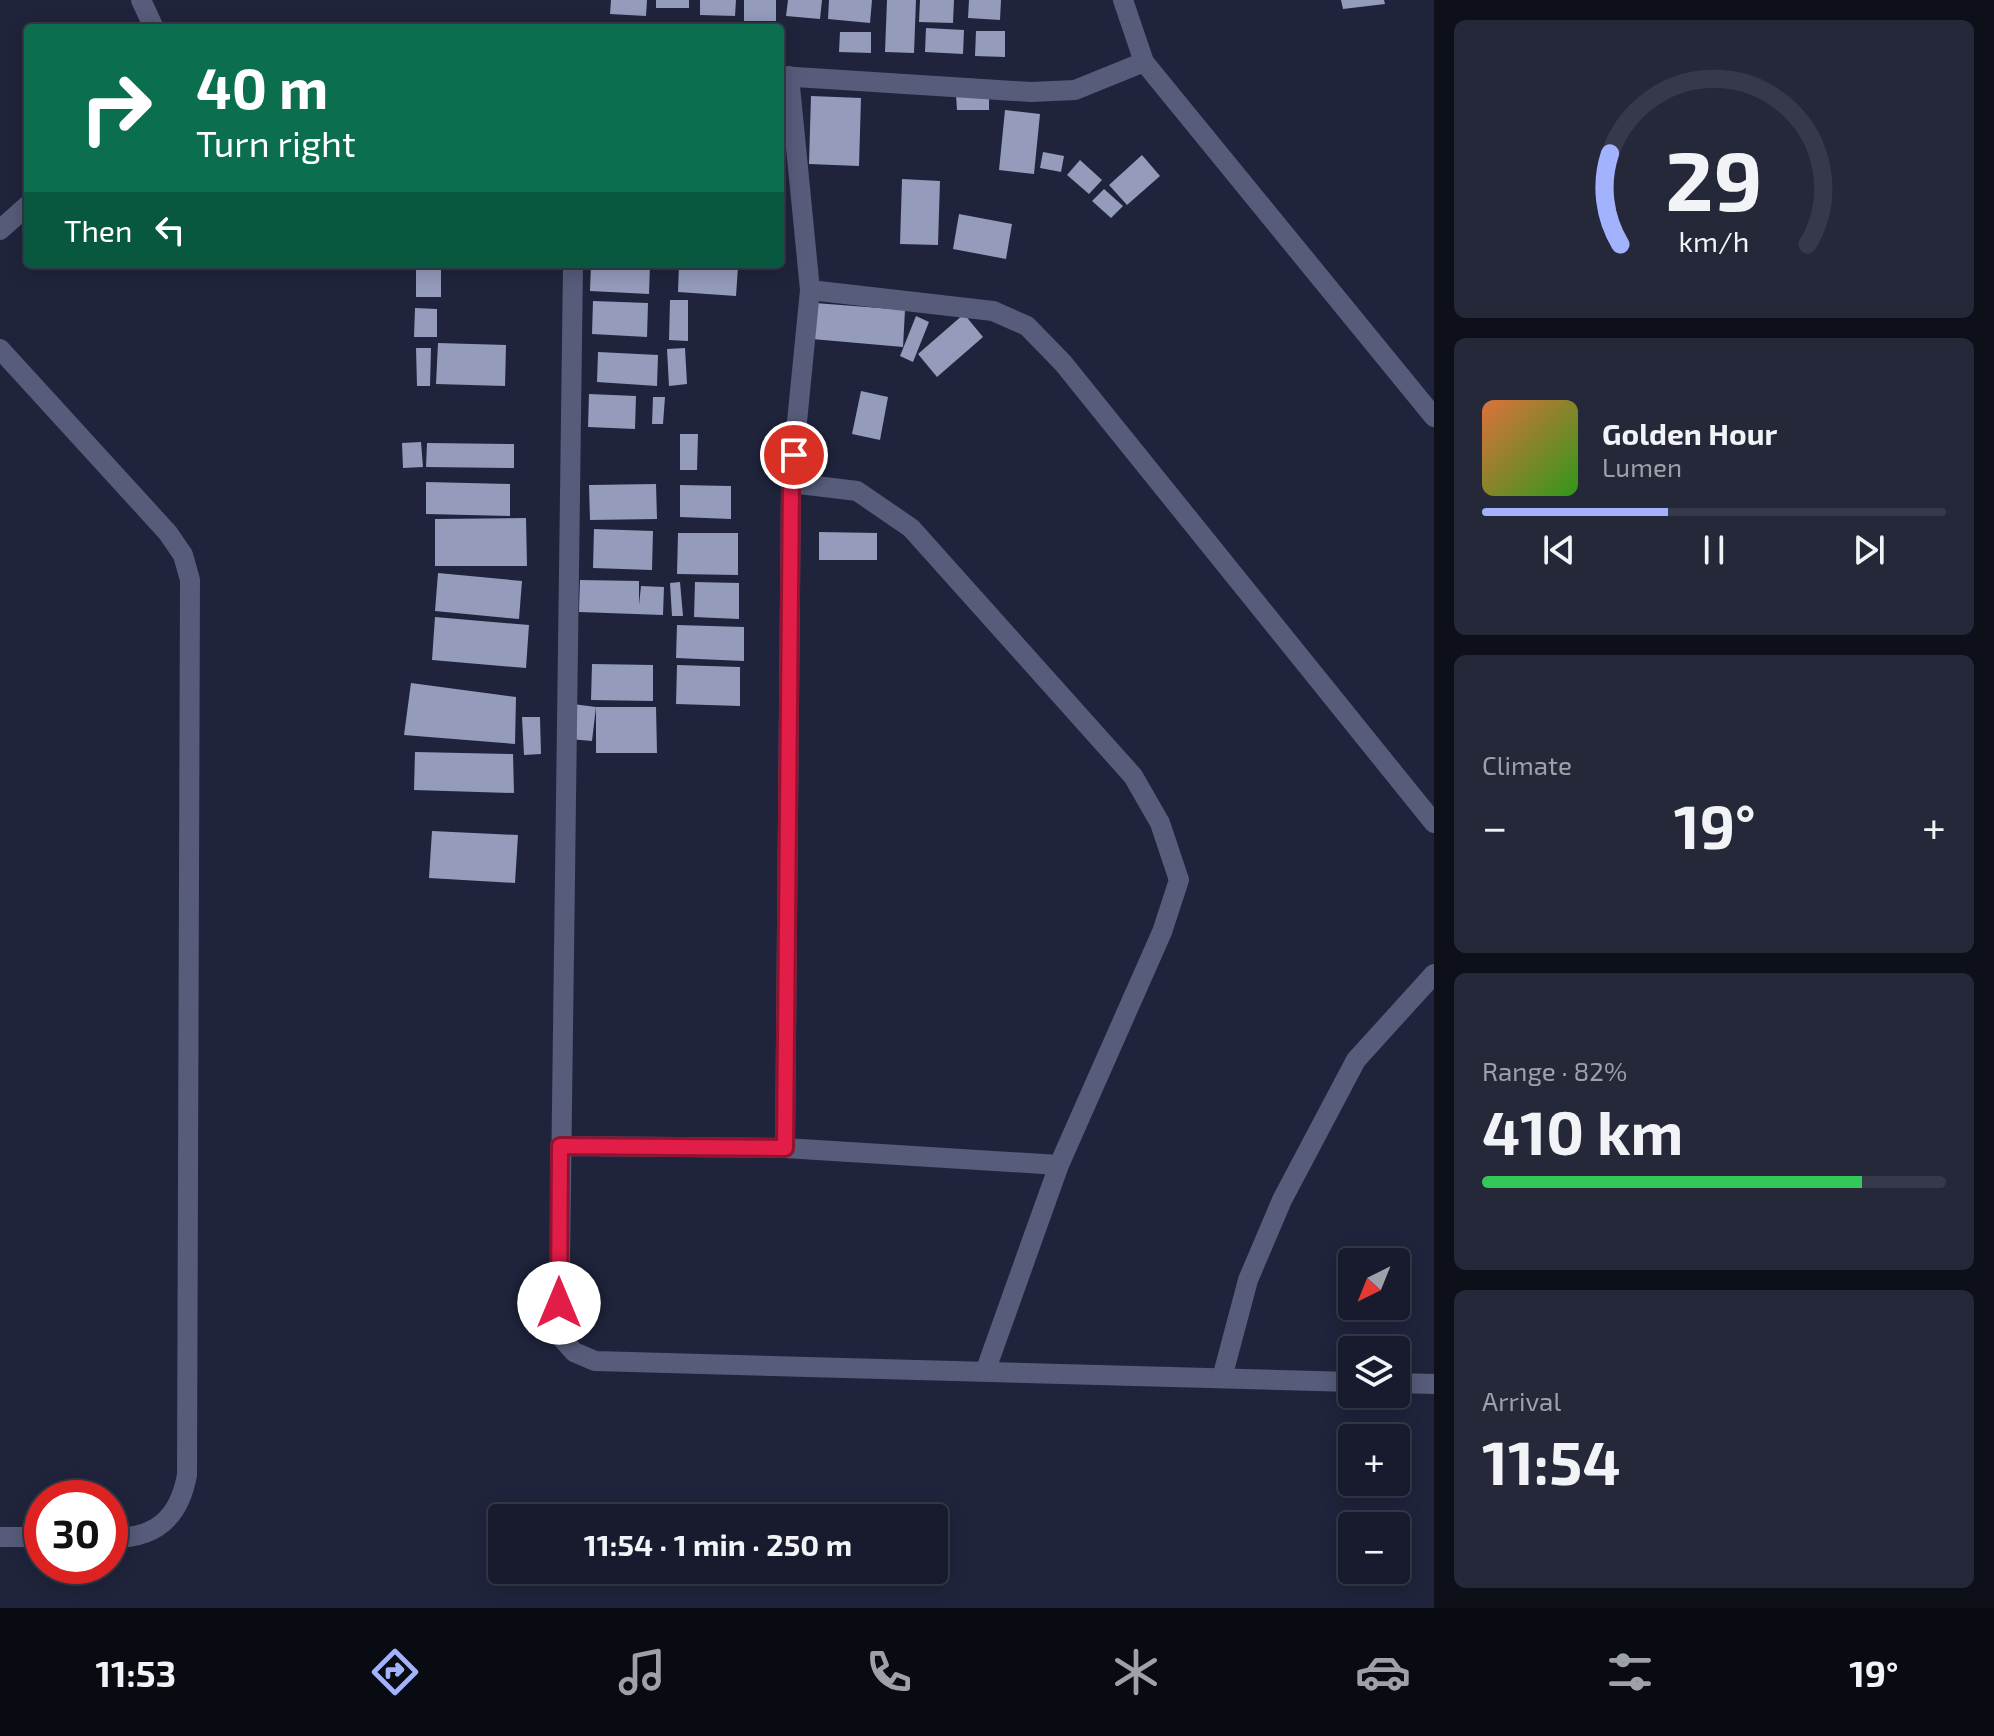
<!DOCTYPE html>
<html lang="en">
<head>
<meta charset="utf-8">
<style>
	:root { --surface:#171b2d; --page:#242839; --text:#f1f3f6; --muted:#9ea1aa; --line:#363949; --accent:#a3b2fd }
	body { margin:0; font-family:"Exo 2",sans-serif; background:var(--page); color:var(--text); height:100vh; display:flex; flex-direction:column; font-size:30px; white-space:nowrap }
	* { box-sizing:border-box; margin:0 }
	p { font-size:26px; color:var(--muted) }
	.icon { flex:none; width:44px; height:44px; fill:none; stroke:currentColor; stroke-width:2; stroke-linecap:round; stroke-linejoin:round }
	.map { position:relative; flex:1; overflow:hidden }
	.panel { display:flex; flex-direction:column; gap:20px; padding:20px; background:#0d0f19; width:560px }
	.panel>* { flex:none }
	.banner { position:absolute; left:24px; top:24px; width:760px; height:244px; border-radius:8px; box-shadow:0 4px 20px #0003,0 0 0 2px var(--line); background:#0b6e4f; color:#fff; overflow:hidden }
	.needle { width:52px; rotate:223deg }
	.buttons { position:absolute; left:1338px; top:1248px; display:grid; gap:16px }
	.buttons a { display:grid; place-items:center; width:72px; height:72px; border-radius:8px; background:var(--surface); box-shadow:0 4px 20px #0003,0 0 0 2px var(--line); font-size:40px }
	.speed { position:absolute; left:24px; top:1480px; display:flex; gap:16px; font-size:40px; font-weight:700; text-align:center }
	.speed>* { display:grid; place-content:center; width:104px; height:104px; border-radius:50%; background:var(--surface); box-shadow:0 4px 20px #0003,0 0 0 2px var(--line); line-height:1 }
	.speed .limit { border:12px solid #d22; background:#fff; color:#111 }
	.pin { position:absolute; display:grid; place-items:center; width:68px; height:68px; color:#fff; margin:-34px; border:4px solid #fff; border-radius:50%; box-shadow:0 2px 8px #0007 }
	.me { position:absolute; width:88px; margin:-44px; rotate:0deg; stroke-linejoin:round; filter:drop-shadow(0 0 6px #0008) }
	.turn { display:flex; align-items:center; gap:28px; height:168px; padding:0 40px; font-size:36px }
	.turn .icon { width:104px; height:104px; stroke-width:2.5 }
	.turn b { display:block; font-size:56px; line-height:68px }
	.then { display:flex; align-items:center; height:76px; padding:0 40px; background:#0003; gap:16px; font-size:30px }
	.big { font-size:60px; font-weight:700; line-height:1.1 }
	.panel .card { flex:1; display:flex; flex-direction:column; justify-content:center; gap:12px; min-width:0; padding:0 28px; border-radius:12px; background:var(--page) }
	.panel .dial { align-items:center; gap:0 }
	.dial svg { height:208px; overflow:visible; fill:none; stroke:var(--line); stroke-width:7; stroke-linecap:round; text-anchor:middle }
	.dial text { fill:var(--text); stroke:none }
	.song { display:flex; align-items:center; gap:24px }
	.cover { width:96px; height:96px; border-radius:12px; background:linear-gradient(135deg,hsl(20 70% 55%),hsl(110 70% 35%)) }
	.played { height:8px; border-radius:4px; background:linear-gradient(90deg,var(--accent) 40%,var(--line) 40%) }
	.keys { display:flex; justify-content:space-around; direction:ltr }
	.heat { display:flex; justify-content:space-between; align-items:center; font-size:44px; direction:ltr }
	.charge { height:12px; border-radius:6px; background:linear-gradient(90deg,#34c759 82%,var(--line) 0) }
	.trip { position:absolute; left:488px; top:1504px; width:460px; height:80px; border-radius:8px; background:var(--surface); box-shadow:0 4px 20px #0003,0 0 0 2px var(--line); font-weight:700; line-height:80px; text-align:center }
	.tabs { display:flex; height:128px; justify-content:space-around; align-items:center; background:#090b12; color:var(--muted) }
	.tabs .icon { width:56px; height:56px }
	.tabs .selected { color:var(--accent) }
	.tabs b { font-size:36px; color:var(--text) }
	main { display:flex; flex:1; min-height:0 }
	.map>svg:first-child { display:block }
	.building { fill:#949bbb }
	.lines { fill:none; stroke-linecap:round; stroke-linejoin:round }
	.street { stroke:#565c7a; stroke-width:20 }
	.route-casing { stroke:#92132f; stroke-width:20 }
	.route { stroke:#e11d48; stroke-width:14 }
</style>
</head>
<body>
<main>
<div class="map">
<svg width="1434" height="1608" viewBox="0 0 1434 1608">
	<rect width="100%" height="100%" fill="#1f243c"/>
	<path class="building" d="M611,0H647L646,16L610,14Z
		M656,0H689V8H656Z
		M700,0H736L735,16L700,15Z
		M744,0H776V21H744Z
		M788,0H822L820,19L786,16Z
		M829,0H872L870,23L828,19Z
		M887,0H916L914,53L885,52Z
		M920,0H954L953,23L919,22Z
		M969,0H1001L1000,20L968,18Z
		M1341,0H1384L1385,4L1343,9Z
		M926,28L964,30L963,54L925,52Z
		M976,31H1005V57L975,56Z
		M840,32H871V53L839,52Z
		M989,94V110H957L956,95Z
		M811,96L861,98L859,166L809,164Z
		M1005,110L1040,114L1034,174L999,170Z
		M1043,152L1064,156L1061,172L1040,168Z
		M1142,155L1160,176L1127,205L1109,185Z
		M1080,160L1102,180L1089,194L1067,175Z
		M902,179L940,181L938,245L900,244Z
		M1104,189L1123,206L1111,218L1092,201Z
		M959,214L1012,224L1006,259L953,249Z
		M591,264H650L649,294L590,291Z
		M679,264L738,267L736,296L678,292Z
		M416,267H441V297H416Z
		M670,300H688V341L669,340Z
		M593,301L648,303L647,337L592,334Z
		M815,303L905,310L903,347L812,339Z
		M415,308L437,309V337H414Z
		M964,314L983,337L937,377L918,354Z
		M916,316L929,322L913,362L900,356Z
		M438,343L506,345L505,386L436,384Z
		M416,348H431L430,386H417Z
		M685,348L687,384L669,386L667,349Z
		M598,352L658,355L657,386L597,382Z
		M861,391L888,397L880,440L852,434Z
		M589,394L636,396L635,429L588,427Z
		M653,397H665L663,424H652Z
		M680,434H698L697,470H680Z
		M421,442L423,467L403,468L402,443Z
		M427,443L514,444V468L426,467Z
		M426,482L510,484V516L426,514Z
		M656,484L657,519L590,520L589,485Z
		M680,485L731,486V519L680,517Z
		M526,518L527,566H435V519Z
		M594,529L653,531L652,570L593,568Z
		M819,532L877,533V560H819Z
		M678,533H738V575L677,574Z
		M438,573L522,581L519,619L435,611Z
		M580,580L639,581V605L641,586L664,587L663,615L579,612Z
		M680,582L683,616H672L670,583Z
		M695,582L739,583V619L694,617Z
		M435,617L529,625L526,668L432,660Z
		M677,625L744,627V661L676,658Z
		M592,664L653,665V701L591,700Z
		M677,665L740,667V706L676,704Z
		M411,683L516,697L515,744L404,735Z
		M573,704L596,707L592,741L569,739Z
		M596,707H656L657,753H596Z
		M522,717H540L541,754L524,755Z
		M415,752L513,754L514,793L414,790Z
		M432,831L518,835L515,883L429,878Z"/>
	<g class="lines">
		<path class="street" d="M141,0L154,28
			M1123,0L1144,62L1434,417
			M780,76L1031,92L1075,90L1144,62
			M0,230L28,205
			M573,264L559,1335L574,1352L595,1361L1352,1382
			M810,290L993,311L1027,326L1063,363L1434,823
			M0,349L168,533L183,555L190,580L187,1475C179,1519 155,1539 110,1538
			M791,483L857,491L911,528L1133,776L1160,823L1179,880L1162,932L1059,1165L985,1372
			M560,1146L785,1148L1059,1165
			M785,1148L791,483L810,290L789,76
			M1222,1378L1248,1280L1282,1200L1356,1060L1434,974
			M1396,1383L1434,1384
			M0,1537H42"/>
	</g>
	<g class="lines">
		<defs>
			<path id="route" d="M559,1303L560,1146L785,1148L791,483L794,455"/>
		</defs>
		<use href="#route" class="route-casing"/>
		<use href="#route" class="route"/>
	</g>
</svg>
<div class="buttons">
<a><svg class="needle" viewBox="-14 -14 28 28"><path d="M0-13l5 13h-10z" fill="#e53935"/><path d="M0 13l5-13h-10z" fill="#9ea1aa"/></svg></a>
<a><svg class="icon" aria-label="layers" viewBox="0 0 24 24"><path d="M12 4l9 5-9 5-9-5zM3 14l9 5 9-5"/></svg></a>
<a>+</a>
<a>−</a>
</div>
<div class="speed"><div class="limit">30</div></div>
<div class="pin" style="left:794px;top:455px;background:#d93025"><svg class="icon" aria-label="arrive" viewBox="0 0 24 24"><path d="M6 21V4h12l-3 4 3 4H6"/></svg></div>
<svg class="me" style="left:559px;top:1303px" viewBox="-20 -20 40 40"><circle r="19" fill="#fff"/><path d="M0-13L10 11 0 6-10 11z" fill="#e11d48"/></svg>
<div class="trip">11:54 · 1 min · 250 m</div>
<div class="banner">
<div class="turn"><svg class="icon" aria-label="right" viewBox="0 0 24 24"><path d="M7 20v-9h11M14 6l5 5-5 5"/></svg><div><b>40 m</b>Turn right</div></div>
<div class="then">Then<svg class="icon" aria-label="left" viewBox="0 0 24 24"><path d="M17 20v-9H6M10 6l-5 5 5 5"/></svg></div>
</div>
</div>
<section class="panel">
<div class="card dial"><svg viewBox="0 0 100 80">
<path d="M14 69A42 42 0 1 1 86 69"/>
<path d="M14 69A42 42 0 0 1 10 34" stroke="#a3b2fd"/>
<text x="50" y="56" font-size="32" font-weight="700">29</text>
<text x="50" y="72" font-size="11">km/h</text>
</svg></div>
<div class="card">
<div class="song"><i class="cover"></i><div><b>Golden Hour</b><p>Lumen</p></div></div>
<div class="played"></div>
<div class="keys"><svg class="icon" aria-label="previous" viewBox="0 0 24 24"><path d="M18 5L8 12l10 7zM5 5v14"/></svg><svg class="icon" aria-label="pause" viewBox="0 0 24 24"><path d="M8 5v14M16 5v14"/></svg><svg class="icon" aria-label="next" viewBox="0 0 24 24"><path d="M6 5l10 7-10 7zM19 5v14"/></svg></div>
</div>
<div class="card"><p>Climate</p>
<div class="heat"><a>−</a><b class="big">19°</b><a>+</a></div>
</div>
<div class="card"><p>Range · 82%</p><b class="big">410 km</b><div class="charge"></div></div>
<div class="card"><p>Arrival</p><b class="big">11:54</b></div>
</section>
</main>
<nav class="tabs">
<b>11:53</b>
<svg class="icon selected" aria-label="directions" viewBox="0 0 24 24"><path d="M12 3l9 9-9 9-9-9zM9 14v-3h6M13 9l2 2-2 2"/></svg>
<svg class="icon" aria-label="music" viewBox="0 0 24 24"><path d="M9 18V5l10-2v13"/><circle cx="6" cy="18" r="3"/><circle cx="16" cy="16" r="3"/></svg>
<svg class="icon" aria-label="phone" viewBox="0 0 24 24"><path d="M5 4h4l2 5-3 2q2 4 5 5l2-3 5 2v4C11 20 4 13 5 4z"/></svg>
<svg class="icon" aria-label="climate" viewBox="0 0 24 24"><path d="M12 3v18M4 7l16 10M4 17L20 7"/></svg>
<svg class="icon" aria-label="car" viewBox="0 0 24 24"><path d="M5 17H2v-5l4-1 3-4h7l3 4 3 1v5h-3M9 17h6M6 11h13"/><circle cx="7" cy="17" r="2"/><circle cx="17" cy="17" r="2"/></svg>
<svg class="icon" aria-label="filters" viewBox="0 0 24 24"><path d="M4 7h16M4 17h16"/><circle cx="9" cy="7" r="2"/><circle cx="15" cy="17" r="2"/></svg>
<b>19°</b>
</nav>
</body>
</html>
